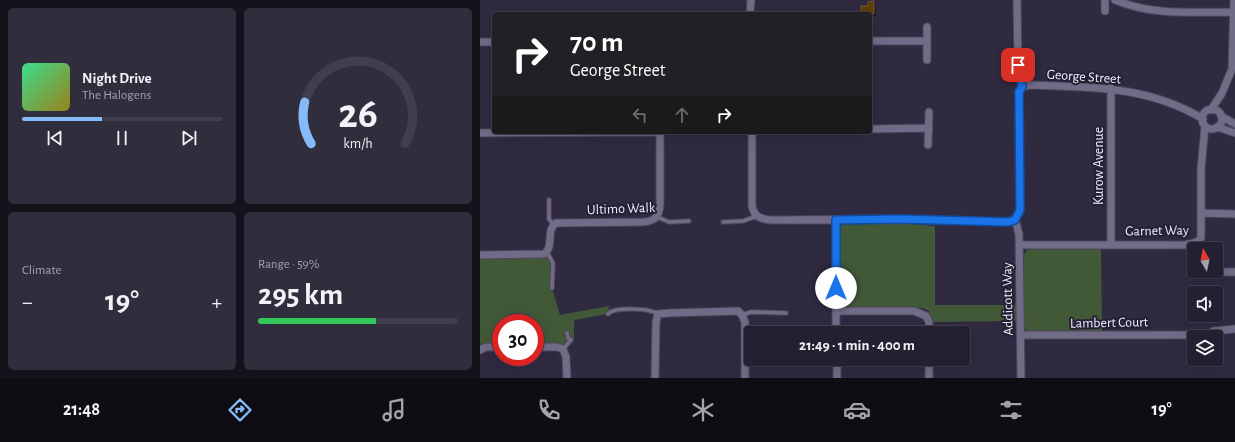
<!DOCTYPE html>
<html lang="en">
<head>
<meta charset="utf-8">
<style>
	:root { --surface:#242031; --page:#302d3d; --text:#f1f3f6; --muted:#a3a3ab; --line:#413e4d; --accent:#85bbfb }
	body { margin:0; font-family:"Alegreya Sans",sans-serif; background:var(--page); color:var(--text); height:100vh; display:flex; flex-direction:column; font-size:15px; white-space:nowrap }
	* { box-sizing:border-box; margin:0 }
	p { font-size:13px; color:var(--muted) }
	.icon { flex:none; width:22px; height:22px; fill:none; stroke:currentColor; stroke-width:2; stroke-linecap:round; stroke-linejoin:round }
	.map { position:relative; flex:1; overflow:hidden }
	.sheet { display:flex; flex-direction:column; gap:8px; padding:8px; background:#14121b; width:480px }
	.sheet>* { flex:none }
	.top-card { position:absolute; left:12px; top:12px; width:380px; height:122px; border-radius:4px; box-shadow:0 4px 16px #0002,0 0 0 1px var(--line); background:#202124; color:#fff; overflow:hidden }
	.needle { width:26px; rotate:351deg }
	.controls { position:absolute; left:707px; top:242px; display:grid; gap:8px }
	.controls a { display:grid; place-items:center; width:36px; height:36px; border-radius:4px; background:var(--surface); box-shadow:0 4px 16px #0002,0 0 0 1px var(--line); font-size:20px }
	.speed { position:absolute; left:12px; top:314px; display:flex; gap:8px; font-size:20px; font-weight:700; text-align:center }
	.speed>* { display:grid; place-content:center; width:52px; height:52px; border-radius:50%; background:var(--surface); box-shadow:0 4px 16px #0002,0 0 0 1px var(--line); line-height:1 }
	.speed .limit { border:6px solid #d22; background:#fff; color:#111 }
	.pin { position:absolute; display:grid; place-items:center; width:34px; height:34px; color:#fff; margin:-17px; border-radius:8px; box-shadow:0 2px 6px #0006 }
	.me { position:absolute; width:44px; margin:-22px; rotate:0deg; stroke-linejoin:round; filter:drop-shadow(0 0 3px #0008) }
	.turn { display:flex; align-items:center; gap:14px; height:84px; padding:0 12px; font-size:18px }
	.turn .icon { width:52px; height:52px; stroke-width:2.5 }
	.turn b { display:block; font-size:28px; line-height:34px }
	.lanes { display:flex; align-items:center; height:38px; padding:0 12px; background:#0003; justify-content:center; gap:20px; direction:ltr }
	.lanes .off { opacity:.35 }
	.big { font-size:30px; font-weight:700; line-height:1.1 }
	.sheet .card { flex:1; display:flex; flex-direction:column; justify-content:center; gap:6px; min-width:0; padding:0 14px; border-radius:6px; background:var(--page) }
	.sheet .dial { align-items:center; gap:0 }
	.dial svg { height:104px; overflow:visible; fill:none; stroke:var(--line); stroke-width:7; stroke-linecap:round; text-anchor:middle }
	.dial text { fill:var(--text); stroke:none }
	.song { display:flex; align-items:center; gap:12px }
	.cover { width:48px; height:48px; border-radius:6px; background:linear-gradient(135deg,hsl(150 70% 55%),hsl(50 70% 35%)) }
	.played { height:4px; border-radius:2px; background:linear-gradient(90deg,var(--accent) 40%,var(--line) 40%) }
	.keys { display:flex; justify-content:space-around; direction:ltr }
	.heat { display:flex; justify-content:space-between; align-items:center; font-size:22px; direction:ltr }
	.charge { height:6px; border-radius:3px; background:linear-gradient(90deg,#34c759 59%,var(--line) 0) }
	.sheet .tiles { flex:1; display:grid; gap:8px; grid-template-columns:repeat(2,1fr) }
	.trip { position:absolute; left:264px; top:326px; width:226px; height:40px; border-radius:4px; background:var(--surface); box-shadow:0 4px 16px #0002,0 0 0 1px var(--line); font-weight:700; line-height:40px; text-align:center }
	.tab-bar { display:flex; height:64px; justify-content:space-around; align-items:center; background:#0e0d14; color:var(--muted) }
	.tab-bar .icon { width:28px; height:28px }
	.tab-bar .on { color:var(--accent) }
	.tab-bar b { font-size:18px; color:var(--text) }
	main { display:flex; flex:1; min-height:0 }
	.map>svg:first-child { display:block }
	.green { fill:#415937 }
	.building { fill:#613c00; stroke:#6a5741; filter:url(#shadow) }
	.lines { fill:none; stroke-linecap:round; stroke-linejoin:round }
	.service-casing { stroke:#4c465a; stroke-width:5.5 }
	.minor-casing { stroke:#4c465a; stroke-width:9 }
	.service { stroke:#726b87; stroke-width:3.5 }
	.minor { stroke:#726b87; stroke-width:7 }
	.route-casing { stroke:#114b97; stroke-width:10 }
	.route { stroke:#1a73e8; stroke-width:7 }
	.labels { text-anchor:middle; stroke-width:4; stroke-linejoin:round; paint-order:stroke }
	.street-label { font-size:14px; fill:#f0ecfc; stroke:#262037 }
</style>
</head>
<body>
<main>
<section class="sheet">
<div class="tiles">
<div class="card">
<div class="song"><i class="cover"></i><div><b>Night Drive</b><p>The Halogens</p></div></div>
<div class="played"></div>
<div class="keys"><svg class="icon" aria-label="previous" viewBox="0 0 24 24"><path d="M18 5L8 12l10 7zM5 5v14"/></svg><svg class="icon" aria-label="pause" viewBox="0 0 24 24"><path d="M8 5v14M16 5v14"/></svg><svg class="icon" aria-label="next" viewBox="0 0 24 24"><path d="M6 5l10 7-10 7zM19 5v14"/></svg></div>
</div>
<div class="card dial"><svg viewBox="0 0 100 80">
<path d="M14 69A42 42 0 1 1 86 69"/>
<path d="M14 69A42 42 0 0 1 9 37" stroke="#85bbfb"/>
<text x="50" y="56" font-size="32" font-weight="700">26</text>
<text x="50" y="72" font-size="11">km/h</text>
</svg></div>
<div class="card"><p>Climate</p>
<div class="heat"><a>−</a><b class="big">19°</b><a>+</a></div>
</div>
<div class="card"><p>Range · 59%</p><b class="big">295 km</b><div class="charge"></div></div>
</div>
</section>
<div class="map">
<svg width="755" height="378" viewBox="0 0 755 378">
	<defs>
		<filter id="shadow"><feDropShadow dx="3" dy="3" stdDeviation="2" flood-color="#0009"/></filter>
	</defs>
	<rect width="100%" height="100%" fill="#302a41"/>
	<path class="green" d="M367,223H419L455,226V305H536L537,321L450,322L449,311L443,308H367L363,306L360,301L358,231L362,225Z
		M552,249H621L622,331L550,333L544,328V255L547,250Z
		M67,252L73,263L72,288L80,315L129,306L128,314L94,320V339L82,345H55V323H21V346L0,352V255Z"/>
	<path class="building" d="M394,1V14H381V6H388V2Z"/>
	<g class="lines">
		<defs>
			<path id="service" d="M69,200V219L74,225
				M177,217L189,222L209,221
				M243,222L263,221L277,216
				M67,252L73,263L72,288
				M128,314C134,307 170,308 178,314
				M262,315L271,312L306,313
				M717,335L733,331
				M83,349L91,340L88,338L87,333"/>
			<path id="minor" d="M537,0L538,65L542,87
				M635,0C674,16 712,12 754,12
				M625,11V0
				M270,14L271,0
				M447,27V60
				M390,41H447
				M0,42H14
				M631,88V244
				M722 119a10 10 0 1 1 20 0a10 10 0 1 1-20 0Z
				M731,110L742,93L752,69L754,0
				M741,116L755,124
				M737,127L755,133
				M390,129L449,128
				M272,132V206C274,217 281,219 291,220L420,219L527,222L535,219L540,211L539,92L542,87L550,85C611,87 669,86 723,119
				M0,133L180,132
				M448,145L449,112
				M721,213L755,214
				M535,219L539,234L541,378
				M356,220V333
				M539,245H705L717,242L721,238V169L725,126
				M0,255L64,254C75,246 65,231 76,223L163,222C175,221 179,217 180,205V132
				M732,272H755
				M356,311H434L446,316L449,322V333
				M733,331L755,329
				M541,335H717
				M55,347H77L83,349L86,357L87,378
				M0,350L6,347H21
				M357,359V378
				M449,359V378
				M175,378L176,322L178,314L190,313L258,311L262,315L265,322V378"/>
		</defs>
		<use href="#service" class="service-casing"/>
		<use href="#minor" class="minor-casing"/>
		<use href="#service" class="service"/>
		<use href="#minor" class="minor"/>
	</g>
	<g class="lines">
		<defs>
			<path id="route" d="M356,288V220L420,219L528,222L535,220L540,210L539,92L542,87L538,65"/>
		</defs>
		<use href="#route" class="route-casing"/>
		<use href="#route" class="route"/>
	</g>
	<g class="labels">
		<g class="street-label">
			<text transform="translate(604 76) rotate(4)" y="5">George Street</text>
			<text transform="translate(618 166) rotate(-90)" y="5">Kurow Avenue</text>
			<text transform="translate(141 208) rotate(-2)" y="5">Ultimo Walk</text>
			<text transform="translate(677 230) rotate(-1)" y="5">Garnet Way</text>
			<text transform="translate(527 299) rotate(-91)" y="5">Addicott Way</text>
			<text transform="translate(629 322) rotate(-1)" y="5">Lambert Court</text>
		</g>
	</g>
</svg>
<div class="controls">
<a><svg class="needle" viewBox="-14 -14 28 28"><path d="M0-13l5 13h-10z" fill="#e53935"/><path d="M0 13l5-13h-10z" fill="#a3a3ab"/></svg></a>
<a><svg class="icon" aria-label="sound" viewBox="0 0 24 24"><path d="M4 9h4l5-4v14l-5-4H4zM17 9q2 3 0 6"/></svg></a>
<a><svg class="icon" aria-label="layers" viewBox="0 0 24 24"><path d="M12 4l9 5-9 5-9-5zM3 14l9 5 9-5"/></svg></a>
</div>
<div class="speed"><div class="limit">30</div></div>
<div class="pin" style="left:538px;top:65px;background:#d93025"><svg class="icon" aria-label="arrive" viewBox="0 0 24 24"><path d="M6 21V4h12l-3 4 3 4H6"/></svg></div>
<svg class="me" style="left:356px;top:288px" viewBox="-20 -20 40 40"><circle r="19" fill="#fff"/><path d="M0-13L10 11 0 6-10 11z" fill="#1a73e8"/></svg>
<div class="trip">21:49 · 1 min · 400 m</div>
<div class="top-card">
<div class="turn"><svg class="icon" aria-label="right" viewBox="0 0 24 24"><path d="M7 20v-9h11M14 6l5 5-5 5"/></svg><div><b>70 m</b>George Street</div></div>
<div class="lanes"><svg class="icon off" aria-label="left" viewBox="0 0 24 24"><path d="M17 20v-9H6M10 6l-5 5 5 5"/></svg><svg class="icon off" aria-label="ahead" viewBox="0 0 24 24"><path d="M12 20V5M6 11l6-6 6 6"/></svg><svg class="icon" aria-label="right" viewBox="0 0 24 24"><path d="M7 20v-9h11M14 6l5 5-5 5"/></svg></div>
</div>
</div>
</main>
<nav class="tab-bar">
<b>21:48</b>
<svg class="icon on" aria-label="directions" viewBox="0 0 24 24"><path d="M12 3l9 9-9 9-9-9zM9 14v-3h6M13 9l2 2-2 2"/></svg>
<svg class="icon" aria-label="music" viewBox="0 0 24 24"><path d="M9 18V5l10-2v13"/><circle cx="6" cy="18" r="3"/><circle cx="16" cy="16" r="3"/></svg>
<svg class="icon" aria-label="phone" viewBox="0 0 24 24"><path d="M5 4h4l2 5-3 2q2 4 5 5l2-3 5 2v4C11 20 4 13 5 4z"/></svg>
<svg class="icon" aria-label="climate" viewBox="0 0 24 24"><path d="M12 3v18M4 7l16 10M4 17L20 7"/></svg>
<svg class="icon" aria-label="car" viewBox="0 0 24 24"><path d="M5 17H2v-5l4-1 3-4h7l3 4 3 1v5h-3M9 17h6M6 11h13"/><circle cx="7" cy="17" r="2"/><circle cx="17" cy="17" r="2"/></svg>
<svg class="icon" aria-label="filters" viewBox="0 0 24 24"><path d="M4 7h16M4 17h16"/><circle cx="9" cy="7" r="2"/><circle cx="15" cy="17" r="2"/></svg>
<b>19°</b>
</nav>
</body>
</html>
